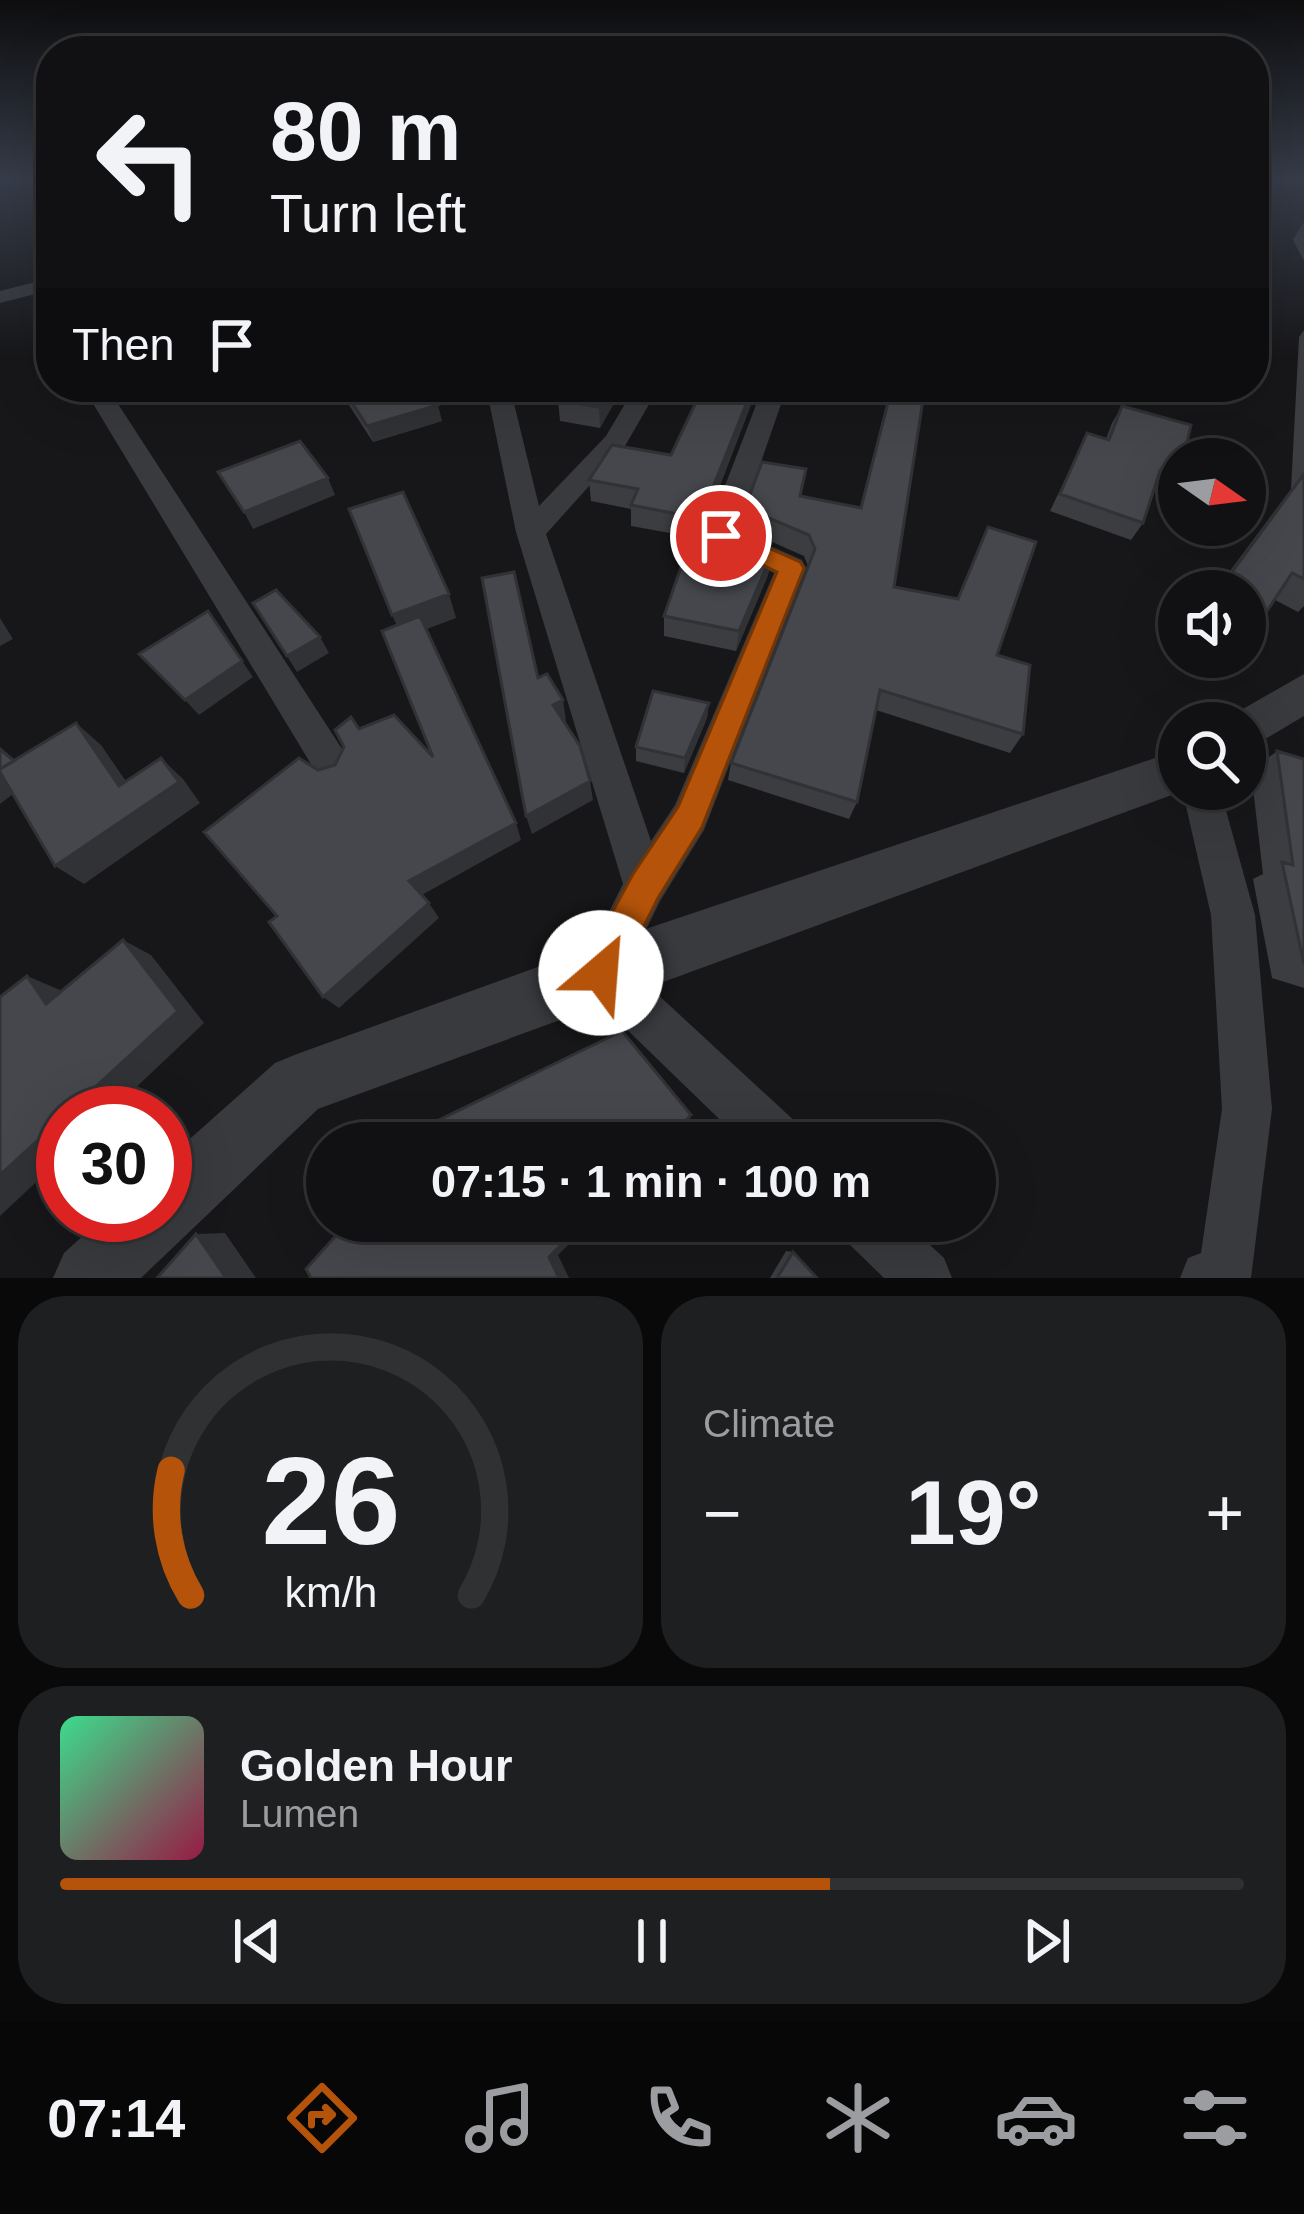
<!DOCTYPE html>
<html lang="en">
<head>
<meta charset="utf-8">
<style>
	:root { --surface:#111113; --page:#1e1f21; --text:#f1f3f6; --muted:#9c9da0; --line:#303133; --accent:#b45309 }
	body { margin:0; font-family:Arial,sans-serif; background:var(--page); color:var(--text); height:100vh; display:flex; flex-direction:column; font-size:45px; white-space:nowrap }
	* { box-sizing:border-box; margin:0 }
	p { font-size:39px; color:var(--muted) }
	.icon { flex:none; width:66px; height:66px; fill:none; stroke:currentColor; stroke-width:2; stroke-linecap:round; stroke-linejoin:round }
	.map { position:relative; height:1278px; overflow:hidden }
	.side { display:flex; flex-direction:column; gap:18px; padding:18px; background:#09090a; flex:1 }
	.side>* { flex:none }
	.banner { position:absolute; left:36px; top:36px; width:1233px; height:366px; border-radius:48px; box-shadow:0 12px 48px #0002,0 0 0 3px var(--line); background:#111113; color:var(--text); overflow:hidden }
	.needle { width:78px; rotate:104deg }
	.fabs { position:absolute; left:1158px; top:438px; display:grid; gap:24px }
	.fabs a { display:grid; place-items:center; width:108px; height:108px; border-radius:50%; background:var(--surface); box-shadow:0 12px 48px #0002,0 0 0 3px var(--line); font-size:60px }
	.speed { position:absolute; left:36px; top:1086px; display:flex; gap:24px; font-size:60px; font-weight:700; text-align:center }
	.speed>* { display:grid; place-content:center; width:156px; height:156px; border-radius:50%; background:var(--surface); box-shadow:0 12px 48px #0002,0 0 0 3px var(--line); line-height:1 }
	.speed .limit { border:18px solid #d22; background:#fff; color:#111 }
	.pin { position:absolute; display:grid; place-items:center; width:102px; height:102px; color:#fff; margin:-51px; border:6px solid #fff; border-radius:50%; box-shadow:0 3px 12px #0007 }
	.me { position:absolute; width:132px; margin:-66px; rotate:27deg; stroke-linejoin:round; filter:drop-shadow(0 0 9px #0008) }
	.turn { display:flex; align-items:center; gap:42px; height:252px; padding:0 36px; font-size:54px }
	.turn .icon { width:156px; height:156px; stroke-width:2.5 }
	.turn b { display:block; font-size:84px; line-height:102px }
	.then { display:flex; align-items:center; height:114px; padding:0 36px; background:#0003; gap:24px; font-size:45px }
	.big { font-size:90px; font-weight:700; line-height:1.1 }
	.side .widget { flex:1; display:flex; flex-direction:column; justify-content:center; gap:18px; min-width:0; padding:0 42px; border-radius:48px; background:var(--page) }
	.side .dial { align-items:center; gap:0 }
	.dial svg { height:312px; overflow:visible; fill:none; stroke:var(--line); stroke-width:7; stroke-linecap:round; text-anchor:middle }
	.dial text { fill:var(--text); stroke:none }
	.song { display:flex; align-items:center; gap:36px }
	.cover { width:144px; height:144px; border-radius:18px; background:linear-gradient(135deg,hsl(150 70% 55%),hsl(340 70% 35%)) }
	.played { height:12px; border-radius:6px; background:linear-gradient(90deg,var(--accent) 65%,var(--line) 65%) }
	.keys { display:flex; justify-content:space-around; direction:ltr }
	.heat { display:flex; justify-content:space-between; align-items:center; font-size:66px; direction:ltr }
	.side .tiles { flex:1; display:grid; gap:18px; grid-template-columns:1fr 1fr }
	.widget:last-child { grid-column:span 2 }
	.trip { position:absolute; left:306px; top:1122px; width:690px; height:120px; border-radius:60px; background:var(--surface); box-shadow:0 12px 48px #0002,0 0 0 3px var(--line); font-weight:700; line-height:120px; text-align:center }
	.menu { display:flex; height:192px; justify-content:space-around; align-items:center; background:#070708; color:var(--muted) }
	.menu .icon { width:84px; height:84px }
	.menu .selected { color:var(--accent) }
	.menu b { font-size:54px; color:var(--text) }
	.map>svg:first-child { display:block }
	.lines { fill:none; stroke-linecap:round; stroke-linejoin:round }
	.minor { fill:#393a3e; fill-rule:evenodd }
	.tertiary { fill:#393a3e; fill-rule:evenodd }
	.wall { fill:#3c3d41 }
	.shaded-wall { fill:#313235 }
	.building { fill:#46474c; stroke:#313235; stroke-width:3 }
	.route { fill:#b45309; stroke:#753606; stroke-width:3 }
</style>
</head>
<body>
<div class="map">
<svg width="1304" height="1278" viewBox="0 0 1304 1278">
	<rect width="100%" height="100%" fill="#171719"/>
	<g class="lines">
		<path class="minor" d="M51,278V290L0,303V291Z
			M83,387H107L346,755L352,767L346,779L333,784L320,779Z
			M486,387H510L539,506L606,436L635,387H659L625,446L546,534L651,841L675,805L774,573L711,542L706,535L763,387H787L737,531L802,560L806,568L704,830L660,901L628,967L799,1125L807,1143H744L585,989L578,973L623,884L516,532Z
			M1182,789H1220L1255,915L1272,1109L1251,1278H1180L1188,1258L1201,1253L1222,1109L1211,915Z
			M837,1221H904L944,1258L952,1278H884L845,1240Z"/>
		<path class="tertiary" d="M1304,674V716L1245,751V723H1226L1229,717Z
			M1179,750V789H1188L318,1109L141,1278H53L64,1253L106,1215H165V1161L275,1063L297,1054L601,944Z"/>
	</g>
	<path class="wall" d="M1303,223H1304V261L1293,240Z
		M1304,330V606L1298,612L1275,600L1265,614L1245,634V591H1215L1291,489L1299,337Z
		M422,387L442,421L373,442L347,402L328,404L322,388Z
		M566,387H623L600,428L560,421L558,400Z
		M815,387H925L894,587L957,599L988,527L997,655L1023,734L1010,753L876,710L857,802L849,819L728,780L731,763L808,566L804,556L743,529L745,508L801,496L860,508L888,398Z
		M1122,406L1178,477L1166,494L1154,490L1143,523L1131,540L1050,511L1087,433L1106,439L1112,423Z
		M671,455L711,525L772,554L768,575L736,651L664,636V616L692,537L631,526V509L591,501L589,480Z
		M709,703L707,718L684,773L636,761V747Z
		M1277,751L1304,759V988L1272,978L1253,879L1263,874L1251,771Z
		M786,1251L793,1252L817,1278H770Z"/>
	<path class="shaded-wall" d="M341,387L347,402L328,404L322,388Z
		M611,387H623L600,428L599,407Z
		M753,387H758L702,533L703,512Z
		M438,405L442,421L373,442L367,426Z
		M328,478L335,495L253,529L244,512Z
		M772,554L768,575L736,651L739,631Z
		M449,594L456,618L403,638L392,615Z
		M208,611L253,677L199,715L185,700Z
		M0,618L13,639L0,646Z
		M320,637L329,653L297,672L287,656Z
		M563,700L566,721L557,725L553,705Z
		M709,703L707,718L684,773L685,758Z
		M76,723L101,745L143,806L119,786Z
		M0,747L35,777L0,804Z
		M161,758L183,779L200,803L84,884L55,866Z
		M590,781L593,800L532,834L526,816Z
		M516,823L521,840L420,896L409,881Z
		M429,903L439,918L339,1008L323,997Z
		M123,940L151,955L204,1023L109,1113H67Z
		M27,976L60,990L80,1016L46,1004Z
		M691,1115L688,1124L669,1143H663Z
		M63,1117V1157L0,1216V1175Z
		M585,1221H592L558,1255L569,1278H559L549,1257Z
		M225,1233L256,1278H226L196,1234Z"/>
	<path class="building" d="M32,179H51V232H49Z
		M342,387H422L438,405L367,426Z
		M566,387H611L599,407L558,400Z
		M703,387H753L703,512L711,525L772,554L739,631L664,616L698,518L631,505L638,489L589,480L612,445L671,455Z
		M892,387H925L894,587L958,599L988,527L1036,542L997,655L1030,665L1023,734L880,690L857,802L731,763L815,549L809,535L745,508L762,462L806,469L800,496L861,508Z
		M1122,406L1191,425L1183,459H1179L1178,477L1160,471L1143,523L1060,494L1087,433L1109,440Z
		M300,441L328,478L244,512L218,472Z
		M1304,474V579L1292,573L1265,614L1245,604V591H1218Z
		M403,492L449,594L392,615L349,509Z
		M514,572L538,678L547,674L563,700L553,705L580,746L590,781L526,816L482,578Z
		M276,590L320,637L287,656L253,603Z
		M208,611L242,661L185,700L139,654Z
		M420,616L516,823L409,881L429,903L323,997L269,922L277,916L204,832L299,758L318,770L335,765L344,747L335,730L351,717L359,729L394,715L433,757L382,631Z
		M653,691L709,703L685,758L636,747Z
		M76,723L119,786L161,758L179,782L55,866L0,772V769Z
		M0,749L14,761L0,769Z
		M1277,751L1304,759V964L1282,862L1293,865Z
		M123,940L178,1011L67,1113H63V1117L0,1175V997L27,976L46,1004Z
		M622,1031L691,1115L663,1143H419L439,1120Z
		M349,1221H585L549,1257L559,1278H311L306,1269Z
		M196,1234L226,1278H157Z
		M793,1252L817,1278H777Z"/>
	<linearGradient id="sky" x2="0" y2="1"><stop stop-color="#0d0d0e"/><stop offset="0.5" stop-color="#363c49"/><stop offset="1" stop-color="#363c49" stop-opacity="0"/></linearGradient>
	<rect width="1304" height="358" fill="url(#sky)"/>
	<path class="route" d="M721,527L800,562L804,568L702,827L658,898L614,986L601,991L587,986L582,973L587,959L633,874L678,807L777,572L713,541V530Z"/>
</svg>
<div class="fabs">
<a><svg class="needle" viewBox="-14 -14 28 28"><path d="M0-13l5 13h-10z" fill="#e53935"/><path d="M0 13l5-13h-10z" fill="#9c9da0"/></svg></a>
<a><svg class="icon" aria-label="sound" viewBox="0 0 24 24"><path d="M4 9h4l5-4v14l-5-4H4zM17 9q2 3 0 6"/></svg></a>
<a><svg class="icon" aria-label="search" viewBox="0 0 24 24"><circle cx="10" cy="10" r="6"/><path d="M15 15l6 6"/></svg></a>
</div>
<div class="speed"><div class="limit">30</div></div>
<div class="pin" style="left:721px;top:536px;background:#d93025"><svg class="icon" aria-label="arrive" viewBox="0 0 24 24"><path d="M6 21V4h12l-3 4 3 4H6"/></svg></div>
<svg class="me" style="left:601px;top:973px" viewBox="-20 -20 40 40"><circle r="19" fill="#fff"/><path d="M0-13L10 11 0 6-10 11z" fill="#b45309"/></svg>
<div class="trip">07:15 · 1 min · 100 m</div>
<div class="banner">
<div class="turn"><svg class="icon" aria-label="left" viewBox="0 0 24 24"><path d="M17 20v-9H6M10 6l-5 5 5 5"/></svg><div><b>80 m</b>Turn left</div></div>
<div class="then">Then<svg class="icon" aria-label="arrive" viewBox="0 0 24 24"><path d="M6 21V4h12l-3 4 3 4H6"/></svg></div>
</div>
</div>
<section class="side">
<div class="tiles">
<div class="widget dial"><svg viewBox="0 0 100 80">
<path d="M14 69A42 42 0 1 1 86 69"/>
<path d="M14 69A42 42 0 0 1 9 37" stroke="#b45309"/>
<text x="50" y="56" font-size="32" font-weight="700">26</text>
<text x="50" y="72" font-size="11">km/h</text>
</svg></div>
<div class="widget"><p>Climate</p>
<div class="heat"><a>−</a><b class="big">19°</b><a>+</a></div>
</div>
<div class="widget">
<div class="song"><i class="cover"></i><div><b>Golden Hour</b><p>Lumen</p></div></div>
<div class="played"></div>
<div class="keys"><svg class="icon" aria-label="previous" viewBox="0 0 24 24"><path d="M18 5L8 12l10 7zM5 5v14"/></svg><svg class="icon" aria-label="pause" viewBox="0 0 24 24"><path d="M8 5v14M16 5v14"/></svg><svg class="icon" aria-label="next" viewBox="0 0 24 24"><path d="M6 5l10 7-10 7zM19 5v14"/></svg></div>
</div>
</div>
</section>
<nav class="menu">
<b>07:14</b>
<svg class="icon selected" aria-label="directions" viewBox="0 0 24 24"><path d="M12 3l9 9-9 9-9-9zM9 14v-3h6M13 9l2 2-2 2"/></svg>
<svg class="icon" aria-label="music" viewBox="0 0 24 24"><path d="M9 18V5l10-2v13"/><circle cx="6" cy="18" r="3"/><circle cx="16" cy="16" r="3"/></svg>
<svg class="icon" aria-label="phone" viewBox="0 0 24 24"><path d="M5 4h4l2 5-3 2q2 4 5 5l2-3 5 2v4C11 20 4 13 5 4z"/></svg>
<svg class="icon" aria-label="climate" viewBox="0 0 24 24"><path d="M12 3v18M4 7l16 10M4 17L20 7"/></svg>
<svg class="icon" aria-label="car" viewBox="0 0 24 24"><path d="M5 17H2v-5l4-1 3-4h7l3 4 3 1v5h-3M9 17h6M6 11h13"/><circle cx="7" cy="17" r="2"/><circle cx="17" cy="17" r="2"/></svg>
<svg class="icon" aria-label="filters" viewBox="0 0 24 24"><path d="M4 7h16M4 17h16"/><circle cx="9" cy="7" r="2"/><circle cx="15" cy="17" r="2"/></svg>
</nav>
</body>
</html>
